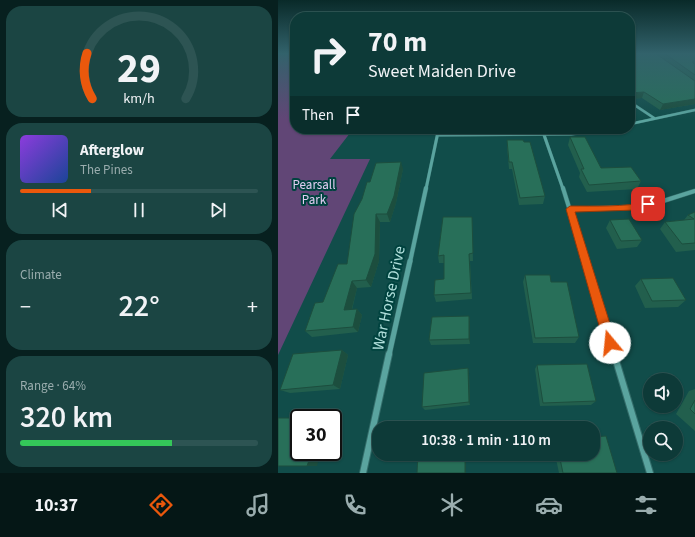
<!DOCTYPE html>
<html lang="en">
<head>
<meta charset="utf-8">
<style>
	:root { --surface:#0d3a38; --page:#1b4543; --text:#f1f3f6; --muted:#9aadae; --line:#2d5453; --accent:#ea580c }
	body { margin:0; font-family:"Source Sans 3",sans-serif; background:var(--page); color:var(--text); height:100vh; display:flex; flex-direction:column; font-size:15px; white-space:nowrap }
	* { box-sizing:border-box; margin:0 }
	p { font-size:13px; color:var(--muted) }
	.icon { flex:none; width:22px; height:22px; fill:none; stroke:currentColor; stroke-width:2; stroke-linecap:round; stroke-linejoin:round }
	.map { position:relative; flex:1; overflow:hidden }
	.drawer { display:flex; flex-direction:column; gap:6px; padding:6px; background:#07201f; width:278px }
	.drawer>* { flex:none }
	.hud { position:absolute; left:12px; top:12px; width:345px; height:122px; border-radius:16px; box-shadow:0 1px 3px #0004,0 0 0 1px var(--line); background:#0d3a38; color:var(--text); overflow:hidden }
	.tools { position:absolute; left:365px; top:373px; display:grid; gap:8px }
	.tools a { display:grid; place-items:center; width:40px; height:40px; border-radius:50%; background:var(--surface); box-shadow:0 1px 3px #0004,0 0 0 1px var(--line); font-size:20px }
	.speed { position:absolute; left:12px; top:409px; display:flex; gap:8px; font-size:20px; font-weight:700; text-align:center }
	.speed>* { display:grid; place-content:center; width:52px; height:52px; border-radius:50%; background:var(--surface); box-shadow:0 1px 3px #0004,0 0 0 1px var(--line); line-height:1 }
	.speed .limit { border:2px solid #111; border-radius:6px; background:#fff; color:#111 }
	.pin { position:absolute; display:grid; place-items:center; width:34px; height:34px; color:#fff; margin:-17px; border-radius:8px; box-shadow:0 2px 6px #0006 }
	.me { position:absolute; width:44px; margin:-22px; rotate:343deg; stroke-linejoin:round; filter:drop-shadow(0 0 3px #0008) }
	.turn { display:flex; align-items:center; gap:14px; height:84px; padding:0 12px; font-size:18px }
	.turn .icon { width:52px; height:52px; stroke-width:2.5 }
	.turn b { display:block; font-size:28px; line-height:34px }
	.then { display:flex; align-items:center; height:38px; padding:0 12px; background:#0003; gap:8px; font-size:15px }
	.big { font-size:30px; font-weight:600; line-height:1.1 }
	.drawer .tile { flex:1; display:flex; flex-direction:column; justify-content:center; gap:6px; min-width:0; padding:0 14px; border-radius:16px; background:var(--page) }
	.drawer .dial { align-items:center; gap:0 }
	.dial svg { height:104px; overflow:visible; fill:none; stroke:var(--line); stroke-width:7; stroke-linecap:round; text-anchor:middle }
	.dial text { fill:var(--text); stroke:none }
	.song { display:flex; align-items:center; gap:12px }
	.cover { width:48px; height:48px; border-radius:6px; background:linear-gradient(135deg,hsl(270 70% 55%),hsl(220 70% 35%)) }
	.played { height:4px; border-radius:2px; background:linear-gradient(90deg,var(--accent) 30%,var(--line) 30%) }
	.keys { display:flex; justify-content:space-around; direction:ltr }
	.heat { display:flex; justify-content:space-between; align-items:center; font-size:22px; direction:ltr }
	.charge { height:6px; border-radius:3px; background:linear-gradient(90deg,#34c759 64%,var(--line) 0) }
	.trip { position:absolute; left:94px; top:421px; width:228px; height:40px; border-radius:16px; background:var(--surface); box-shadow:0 1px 3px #0004,0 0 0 1px var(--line); font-weight:600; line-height:40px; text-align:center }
	.tabs { display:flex; height:64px; justify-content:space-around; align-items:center; background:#051716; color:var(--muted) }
	.tabs .icon { width:28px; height:28px }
	.tabs .current { color:var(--accent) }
	.tabs b { font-size:18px; color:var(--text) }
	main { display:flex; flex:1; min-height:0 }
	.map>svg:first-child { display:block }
	.green { fill:#614676 }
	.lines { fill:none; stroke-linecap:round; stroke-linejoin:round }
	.street-far4-casing { stroke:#346d6a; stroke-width:3 }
	.street-far3-casing { stroke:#346d6a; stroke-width:3.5 }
	.street-far2-casing { stroke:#346d6a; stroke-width:5 }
	.street-far1-casing { stroke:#346d6a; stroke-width:6 }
	.street-casing { stroke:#346d6a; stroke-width:8 }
	.street-far4 { stroke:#5aa49f; stroke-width:2.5 }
	.street-far3 { stroke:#5aa49f; stroke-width:3 }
	.street-far2 { stroke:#5aa49f; stroke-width:4 }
	.street-far1 { stroke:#5aa49f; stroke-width:5 }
	.street { stroke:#5aa49f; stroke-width:6 }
	.wall { fill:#225f4d }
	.shaded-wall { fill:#1c4e3e }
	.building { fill:#286f59; stroke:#1c4e3e }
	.route { fill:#ea580c; stroke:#983908 }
	.labels { text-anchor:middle; stroke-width:4; stroke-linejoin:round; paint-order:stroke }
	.park-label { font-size:13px; fill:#e2cef3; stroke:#00433f }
	.near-street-label { font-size:16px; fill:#b1e0dc; stroke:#00433f }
</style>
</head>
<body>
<main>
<section class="drawer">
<div class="tile dial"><svg viewBox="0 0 100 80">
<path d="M14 69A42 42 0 1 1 86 69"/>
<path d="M14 69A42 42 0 0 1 10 34" stroke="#ea580c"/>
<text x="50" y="56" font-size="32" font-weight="700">29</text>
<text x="50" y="72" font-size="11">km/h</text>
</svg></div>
<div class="tile">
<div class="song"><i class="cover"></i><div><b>Afterglow</b><p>The Pines</p></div></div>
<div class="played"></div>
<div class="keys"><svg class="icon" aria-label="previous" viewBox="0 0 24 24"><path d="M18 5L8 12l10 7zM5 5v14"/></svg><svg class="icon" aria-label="pause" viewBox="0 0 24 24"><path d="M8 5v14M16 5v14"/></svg><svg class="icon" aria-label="next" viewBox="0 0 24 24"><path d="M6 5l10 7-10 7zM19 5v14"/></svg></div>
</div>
<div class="tile"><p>Climate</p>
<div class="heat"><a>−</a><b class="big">22°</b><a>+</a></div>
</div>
<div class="tile"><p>Range · 64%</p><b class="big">320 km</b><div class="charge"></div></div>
</section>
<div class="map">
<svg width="417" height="473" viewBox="0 0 417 473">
	<rect width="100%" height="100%" fill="#114d4a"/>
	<path class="green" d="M0,53H17V129H54L72,133L52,159H92L0,355Z"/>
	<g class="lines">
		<defs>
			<path id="street-far4" d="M352,102L376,118
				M352,124L417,110
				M264,129L265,133
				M160,133L161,129
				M302,133L327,129"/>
			<path id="street-far3" d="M265,132L285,189
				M160,135L293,134L309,132
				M148,189L160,132"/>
			<path id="street-far2" d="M285,188L308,262
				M292,209L358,207L382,202L417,191
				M132,262L148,188"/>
			<path id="street-far1" d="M308,261L336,355
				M111,355L132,261"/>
			<path id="street" d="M336,354L372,473
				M85,473L111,354"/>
		</defs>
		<use href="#street-far4" class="street-far4-casing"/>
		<use href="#street-far3" class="street-far3-casing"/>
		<use href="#street-far2" class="street-far2-casing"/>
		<use href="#street-far1" class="street-far1-casing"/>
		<use href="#street" class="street-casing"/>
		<use href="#street-far4" class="street-far4"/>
		<use href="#street-far3" class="street-far3"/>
		<use href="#street-far2" class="street-far2"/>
		<use href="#street-far1" class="street-far1"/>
		<use href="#street" class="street"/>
	</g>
	<path class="wall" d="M352,53H417V104L382,110L364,98L352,99Z
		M292,137L323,168L363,181L359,189L309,192L301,177L302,173L290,145Z
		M229,140L246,142L267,196L265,204L241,205L234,169H231L229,147Z
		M125,169L118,203L112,222H102L101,261L93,287L79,288L74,310L79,309L84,315L80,332L34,337L27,331L69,264L92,182Z
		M417,212V250L398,252L382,229L387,222L406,220L410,215Z
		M332,220L364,240L359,247L339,249L328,228Z
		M194,224L195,261H192L194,299L158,302L156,295L166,279V263H161L160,256Z
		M247,275L273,282L301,337L297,343H255L245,282Z
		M363,279L408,300L400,307L367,308L357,286Z
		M191,316L192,322V344L153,345L151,340Z
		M64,350L70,355L62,389L12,393L2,390Z
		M259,365L318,401L313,405L262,406L257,369Z
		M190,368L191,373L192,405L147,410L144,407Z
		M417,389V431L398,414L411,391Z
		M277,454H315L339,473H281Z"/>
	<path class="shaded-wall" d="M366,92L364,98L352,99L353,94Z
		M417,99V104L382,110L385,104Z
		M123,162L125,169L118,203L112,222L109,214Z
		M98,214L102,222L101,261L93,287L88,280Z
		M74,281L79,288L72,316L66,310Z
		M79,309L84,315L80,332L75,327Z
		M191,316L192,322V344L191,339Z
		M64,350L70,355L62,389L55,385Z
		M190,368L191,373L192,405L191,402Z
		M34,452H43L39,466H29Z
		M187,454H188V473H187Z"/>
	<path class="building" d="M352,53H377L417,81V99L385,104L366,92L352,93Z
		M386,53H417V61H415V63L417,64V75Z
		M292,137H307L323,168L353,167L363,181L311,185L303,169H306Z
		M229,140H245L246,142H252L267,196L242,198L234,162H231Z
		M123,162L116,196L109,214H98L97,254L88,280L74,281L66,310L79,309L75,327L27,331L37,303L45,302L60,264H69L76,214L84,199L89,182H92L98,163Z
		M417,212V243L404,244L387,222L416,219L410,215Z
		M165,217H194L195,253L191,254L193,293L156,295L157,280L166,279V255L160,256Z
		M351,219L364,240L343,241L332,220Z
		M247,275H272L273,282H289L301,337L257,338Z
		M395,278L408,300L374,301L363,279Z
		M191,316V339L151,340L154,317Z
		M64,350L55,385L2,390L15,354Z
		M309,364L318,401L265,403L259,365Z
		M190,368L191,402L144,407L146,373Z
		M417,400V414L412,409Z
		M0,418H21V452H34L29,466H0Z
		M328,436L339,473H285L281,454H315V437Z
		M140,454H187V473H139Z"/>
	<linearGradient id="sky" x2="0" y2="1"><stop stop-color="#092a29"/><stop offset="0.45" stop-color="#32626b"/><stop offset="1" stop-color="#32626b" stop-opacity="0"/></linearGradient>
	<rect width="417" height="119" fill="url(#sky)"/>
	<path class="route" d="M370,202H373V206L358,210L297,212L338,343L336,347L332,349L328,347L326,343L288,209L292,206C318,206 345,207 370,202Z"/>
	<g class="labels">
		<g class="park-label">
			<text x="36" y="189">Pearsall<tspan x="36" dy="15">Park</tspan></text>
		</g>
		<g class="near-street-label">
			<text transform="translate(110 298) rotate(-78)" y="6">War Horse Drive</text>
		</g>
	</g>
</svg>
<div class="tools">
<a><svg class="icon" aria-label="sound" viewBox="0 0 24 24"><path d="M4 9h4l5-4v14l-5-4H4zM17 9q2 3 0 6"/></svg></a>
<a><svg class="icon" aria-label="search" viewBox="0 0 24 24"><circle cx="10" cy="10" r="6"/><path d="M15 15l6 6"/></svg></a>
</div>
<div class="speed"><div class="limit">30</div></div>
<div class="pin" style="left:370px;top:204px;background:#d93025"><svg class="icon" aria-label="arrive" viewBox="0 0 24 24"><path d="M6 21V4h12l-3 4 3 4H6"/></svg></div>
<svg class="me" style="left:332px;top:343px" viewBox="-20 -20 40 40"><circle r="19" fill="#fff"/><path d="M0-13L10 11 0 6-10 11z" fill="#ea580c"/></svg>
<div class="trip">10:38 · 1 min · 110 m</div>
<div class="hud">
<div class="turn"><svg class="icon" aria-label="right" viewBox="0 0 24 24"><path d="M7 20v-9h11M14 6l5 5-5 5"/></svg><div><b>70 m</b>Sweet Maiden Drive</div></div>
<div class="then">Then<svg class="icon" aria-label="arrive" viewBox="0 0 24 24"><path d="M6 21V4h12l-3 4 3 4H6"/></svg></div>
</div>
</div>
</main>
<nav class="tabs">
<b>10:37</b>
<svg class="icon current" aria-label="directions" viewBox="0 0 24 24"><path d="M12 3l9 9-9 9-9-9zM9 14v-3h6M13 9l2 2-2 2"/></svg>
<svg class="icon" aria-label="music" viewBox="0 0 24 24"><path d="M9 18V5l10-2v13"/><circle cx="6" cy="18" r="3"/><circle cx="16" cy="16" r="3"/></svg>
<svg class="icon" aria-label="phone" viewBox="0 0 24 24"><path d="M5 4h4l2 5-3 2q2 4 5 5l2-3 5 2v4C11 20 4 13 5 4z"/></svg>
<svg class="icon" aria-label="climate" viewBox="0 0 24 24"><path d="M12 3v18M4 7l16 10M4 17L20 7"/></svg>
<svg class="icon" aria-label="car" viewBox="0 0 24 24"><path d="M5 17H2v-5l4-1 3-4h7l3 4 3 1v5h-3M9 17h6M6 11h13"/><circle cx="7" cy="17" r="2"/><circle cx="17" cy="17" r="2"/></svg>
<svg class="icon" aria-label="filters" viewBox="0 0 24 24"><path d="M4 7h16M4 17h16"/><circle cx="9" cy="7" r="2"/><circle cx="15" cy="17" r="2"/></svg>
</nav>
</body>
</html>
